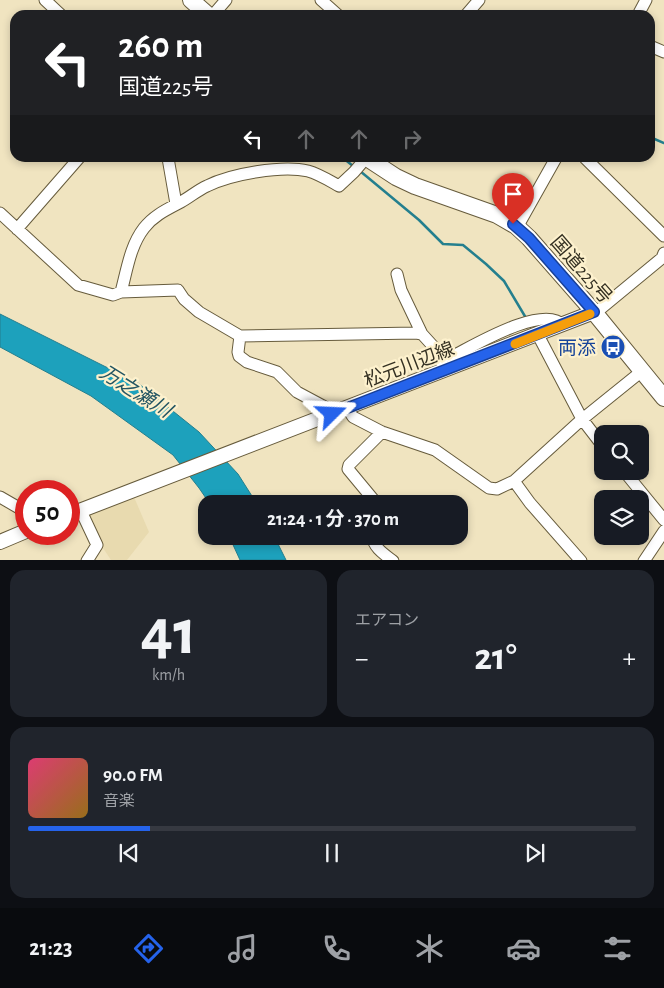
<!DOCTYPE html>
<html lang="ja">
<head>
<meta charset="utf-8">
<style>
	:root { --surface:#171b24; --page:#20242c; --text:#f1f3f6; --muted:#9ea1a6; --line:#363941; --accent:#2563eb }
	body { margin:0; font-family:"Alegreya Sans","Noto Sans JP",sans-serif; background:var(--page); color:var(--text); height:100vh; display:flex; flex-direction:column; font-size:19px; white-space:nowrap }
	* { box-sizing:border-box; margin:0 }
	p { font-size:16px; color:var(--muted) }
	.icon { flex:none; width:28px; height:28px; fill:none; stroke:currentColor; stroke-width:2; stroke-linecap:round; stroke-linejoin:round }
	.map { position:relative; height:560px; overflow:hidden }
	.details { display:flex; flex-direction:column; gap:10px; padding:10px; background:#0d0f14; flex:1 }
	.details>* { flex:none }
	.top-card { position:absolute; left:10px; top:10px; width:645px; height:152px; border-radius:15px; box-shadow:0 2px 8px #0003; background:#202124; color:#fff; overflow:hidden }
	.buttons { position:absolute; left:594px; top:425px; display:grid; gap:10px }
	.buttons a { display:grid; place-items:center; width:55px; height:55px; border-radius:10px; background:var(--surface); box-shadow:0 2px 8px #0003; font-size:25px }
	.speed { position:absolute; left:15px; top:480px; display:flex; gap:10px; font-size:25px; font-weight:700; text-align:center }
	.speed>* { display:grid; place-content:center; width:65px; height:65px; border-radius:50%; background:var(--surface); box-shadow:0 2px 8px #0003; line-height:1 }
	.speed .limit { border:8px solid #d22; background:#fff; color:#111 }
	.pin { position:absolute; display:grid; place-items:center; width:42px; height:42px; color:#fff; margin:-51px -21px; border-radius:50% 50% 50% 0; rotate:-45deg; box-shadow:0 0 5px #0007 }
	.pin .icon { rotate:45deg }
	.me { position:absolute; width:55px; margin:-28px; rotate:69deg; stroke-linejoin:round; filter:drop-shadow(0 0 4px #0008) }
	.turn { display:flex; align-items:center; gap:18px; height:105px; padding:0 25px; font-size:22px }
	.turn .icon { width:65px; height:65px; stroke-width:2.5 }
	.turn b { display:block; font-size:35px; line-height:42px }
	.lanes { display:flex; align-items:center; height:48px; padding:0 25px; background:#0003; justify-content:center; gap:25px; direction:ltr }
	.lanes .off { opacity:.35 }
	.big { font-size:38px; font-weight:700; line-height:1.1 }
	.details .widget { flex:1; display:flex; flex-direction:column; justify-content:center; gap:8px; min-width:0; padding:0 18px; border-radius:15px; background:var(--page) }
	.details .dial { align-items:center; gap:0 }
	.dial b { font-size:65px; line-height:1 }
	.song { display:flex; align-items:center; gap:15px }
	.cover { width:60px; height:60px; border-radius:8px; background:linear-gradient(135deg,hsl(340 70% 55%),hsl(40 70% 35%)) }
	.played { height:5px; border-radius:2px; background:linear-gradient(90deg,var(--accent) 20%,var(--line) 20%) }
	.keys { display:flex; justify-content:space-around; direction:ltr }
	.heat { display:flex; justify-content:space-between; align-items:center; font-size:28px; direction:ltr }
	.details .tiles { flex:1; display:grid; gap:10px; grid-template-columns:1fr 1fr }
	.widget:last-child { grid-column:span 2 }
	.trip { position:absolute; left:198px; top:495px; width:270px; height:50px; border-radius:15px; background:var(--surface); box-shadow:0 2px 8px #0003; font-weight:700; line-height:50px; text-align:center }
	.tabs { display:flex; height:80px; justify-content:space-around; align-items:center; background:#090b0e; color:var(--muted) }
	.tabs .icon { width:35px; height:35px }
	.tabs .selected { color:var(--accent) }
	.tabs b { font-size:22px; color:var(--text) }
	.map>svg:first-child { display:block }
	.built { fill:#e8daaf }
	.water { fill:#1da1bc; stroke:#247f8e }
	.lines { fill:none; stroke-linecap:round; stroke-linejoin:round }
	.stream { stroke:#247f8e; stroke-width:2.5 }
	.minor-casing { stroke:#665b3c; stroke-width:13 }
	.major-casing { stroke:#665b3c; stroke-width:16 }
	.highway-casing { stroke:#665b3c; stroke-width:18 }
	.minor { stroke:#fff; stroke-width:11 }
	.major { stroke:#fff; stroke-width:14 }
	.highway { stroke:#fff; stroke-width:16 }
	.route-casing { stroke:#184099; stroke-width:12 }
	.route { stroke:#2563eb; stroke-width:9 }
	.slow { stroke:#f59e0b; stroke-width:9 }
	.labels { text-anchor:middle; stroke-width:4.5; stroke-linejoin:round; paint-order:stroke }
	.street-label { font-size:19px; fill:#343022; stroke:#fdf1cd }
	.transit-label { font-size:19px; fill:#164399; stroke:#fdf1cd; text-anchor:end }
	.water-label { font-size:20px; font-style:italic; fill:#255663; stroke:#fdf1cd }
</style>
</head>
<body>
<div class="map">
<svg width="664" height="561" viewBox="0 0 664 561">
	<rect width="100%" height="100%" fill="#f0e4c0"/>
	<path class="built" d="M134,497L149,532L127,560H111L101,545L86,515Z"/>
	<path class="water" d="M0,314L138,383L199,432L238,474L257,504H210L199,488L173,455L91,396L0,347Z
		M229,536H274L286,560H240Z"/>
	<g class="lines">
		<path class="stream" d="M650,137L664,143
			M343,158L353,166
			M360,171L419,220L443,244L463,245L486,264L504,281L526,318"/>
		<defs>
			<path id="minor" d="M45,0L61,15
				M321,0L338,15
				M213,15L226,0
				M466,15L479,0
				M638,15L646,0
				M650,46L664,52
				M168,158L176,204
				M585,158L664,236
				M0,213L78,285L113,295L121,292L178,290L184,299L199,312L240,336L416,333L422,334L442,356L441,361L445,370
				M516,226L520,222L556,158
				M17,229L79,158
				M397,274L401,290L422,334
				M121,292C127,270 130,246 144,228C154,215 168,209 181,202C190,197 198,190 207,186C231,174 282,165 308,171C319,174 330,181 339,186L354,172L366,158
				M594,312L599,310L662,258L664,253
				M538,335L582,419L602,445
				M240,336L238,352L239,356L247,362L277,372L297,392L325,407L332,414
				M442,356H453C475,345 543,304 563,325
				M347,408L353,417L382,432L435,450L489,488L497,489L514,481L580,421L642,371
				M624,471L664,520
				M514,481L530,503L581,561
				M0,497L26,512
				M377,504L348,469L349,465L382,432
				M81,511L97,545L87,561
				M372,536C374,548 384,554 393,561
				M644,561L664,531"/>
			<path id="major" d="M69,515L594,312
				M0,542L26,531"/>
			<path id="highway" d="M191,0L208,15
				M367,158L396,177L415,186L497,215L516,226L529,238L594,312L664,398"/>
		</defs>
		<use href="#minor" class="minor-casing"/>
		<use href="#major" class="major-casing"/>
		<use href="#highway" class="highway-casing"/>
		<use href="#minor" class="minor"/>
		<use href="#major" class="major"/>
		<use href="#highway" class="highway"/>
	</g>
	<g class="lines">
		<defs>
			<path id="route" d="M332,414L594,312L529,238L513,224"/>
		</defs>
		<use href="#route" class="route-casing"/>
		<use href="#route" class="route"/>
		<path class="slow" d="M515,344L590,314"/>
	</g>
	<defs>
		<symbol id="bus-disc" viewBox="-11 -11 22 22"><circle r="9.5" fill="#1a4fb4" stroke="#fdf1cd"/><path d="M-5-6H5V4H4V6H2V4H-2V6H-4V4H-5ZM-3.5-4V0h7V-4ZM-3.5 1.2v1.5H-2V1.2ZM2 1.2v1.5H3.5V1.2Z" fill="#fff"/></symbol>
	</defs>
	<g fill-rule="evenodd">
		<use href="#bus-disc" x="599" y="333" width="28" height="28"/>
	</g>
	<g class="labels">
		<g class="street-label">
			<text transform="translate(582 269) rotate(49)" y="7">国道225号</text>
			<text transform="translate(409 364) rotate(-21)" y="7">松元川辺線</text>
		</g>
		<g class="transit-label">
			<text x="596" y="354">両添</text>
		</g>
		<g class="water-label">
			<text transform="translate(136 391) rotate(32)" y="7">万之瀬川</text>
		</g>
	</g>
</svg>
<div class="buttons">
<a><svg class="icon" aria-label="search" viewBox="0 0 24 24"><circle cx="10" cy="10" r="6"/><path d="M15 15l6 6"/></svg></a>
<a><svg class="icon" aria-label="layers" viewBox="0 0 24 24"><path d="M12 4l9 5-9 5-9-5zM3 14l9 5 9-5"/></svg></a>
</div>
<div class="speed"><div class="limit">50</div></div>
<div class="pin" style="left:513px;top:224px;background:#d93025"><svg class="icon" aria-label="arrive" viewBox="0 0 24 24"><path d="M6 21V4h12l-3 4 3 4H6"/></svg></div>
<svg class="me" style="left:332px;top:414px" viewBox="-20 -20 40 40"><path d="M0-17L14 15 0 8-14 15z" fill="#2563eb" stroke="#fff" stroke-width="4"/></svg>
<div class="trip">21:24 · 1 分 · 370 m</div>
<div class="top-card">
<div class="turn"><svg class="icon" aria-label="left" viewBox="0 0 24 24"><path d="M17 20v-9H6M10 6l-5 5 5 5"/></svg><div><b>260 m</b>国道225号</div></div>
<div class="lanes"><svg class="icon" aria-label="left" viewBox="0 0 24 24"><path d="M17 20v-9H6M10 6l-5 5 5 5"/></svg><svg class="icon off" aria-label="ahead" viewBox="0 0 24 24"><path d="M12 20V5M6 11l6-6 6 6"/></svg><svg class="icon off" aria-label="ahead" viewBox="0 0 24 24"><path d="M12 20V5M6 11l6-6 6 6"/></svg><svg class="icon off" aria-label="right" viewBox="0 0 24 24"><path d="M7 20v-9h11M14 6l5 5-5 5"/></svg></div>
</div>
</div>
<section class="details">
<div class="tiles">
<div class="widget dial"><b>41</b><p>km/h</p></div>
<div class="widget"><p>エアコン</p>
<div class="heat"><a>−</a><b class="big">21°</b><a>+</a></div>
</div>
<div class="widget">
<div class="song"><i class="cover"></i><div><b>90.0 FM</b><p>音楽</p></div></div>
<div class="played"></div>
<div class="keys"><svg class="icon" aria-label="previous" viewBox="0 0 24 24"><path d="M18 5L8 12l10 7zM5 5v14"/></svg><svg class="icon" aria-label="pause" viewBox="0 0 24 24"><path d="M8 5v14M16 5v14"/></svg><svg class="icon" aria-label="next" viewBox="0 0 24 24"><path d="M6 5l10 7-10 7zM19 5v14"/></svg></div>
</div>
</div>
</section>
<nav class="tabs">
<b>21:23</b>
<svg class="icon selected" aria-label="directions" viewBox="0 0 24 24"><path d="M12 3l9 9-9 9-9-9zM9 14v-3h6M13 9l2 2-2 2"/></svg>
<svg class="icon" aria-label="music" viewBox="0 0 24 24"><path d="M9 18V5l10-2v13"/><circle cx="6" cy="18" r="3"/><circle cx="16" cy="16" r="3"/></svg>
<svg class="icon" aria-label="phone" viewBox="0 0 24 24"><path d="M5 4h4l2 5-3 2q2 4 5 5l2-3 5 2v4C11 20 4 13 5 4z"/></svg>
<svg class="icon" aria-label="climate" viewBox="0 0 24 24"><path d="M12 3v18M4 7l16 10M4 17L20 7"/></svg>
<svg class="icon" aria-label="car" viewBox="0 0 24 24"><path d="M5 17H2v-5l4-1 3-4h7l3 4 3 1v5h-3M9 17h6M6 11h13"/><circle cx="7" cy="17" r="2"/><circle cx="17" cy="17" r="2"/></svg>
<svg class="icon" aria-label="filters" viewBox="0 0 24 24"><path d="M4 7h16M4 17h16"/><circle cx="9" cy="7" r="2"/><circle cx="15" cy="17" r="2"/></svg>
</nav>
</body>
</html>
